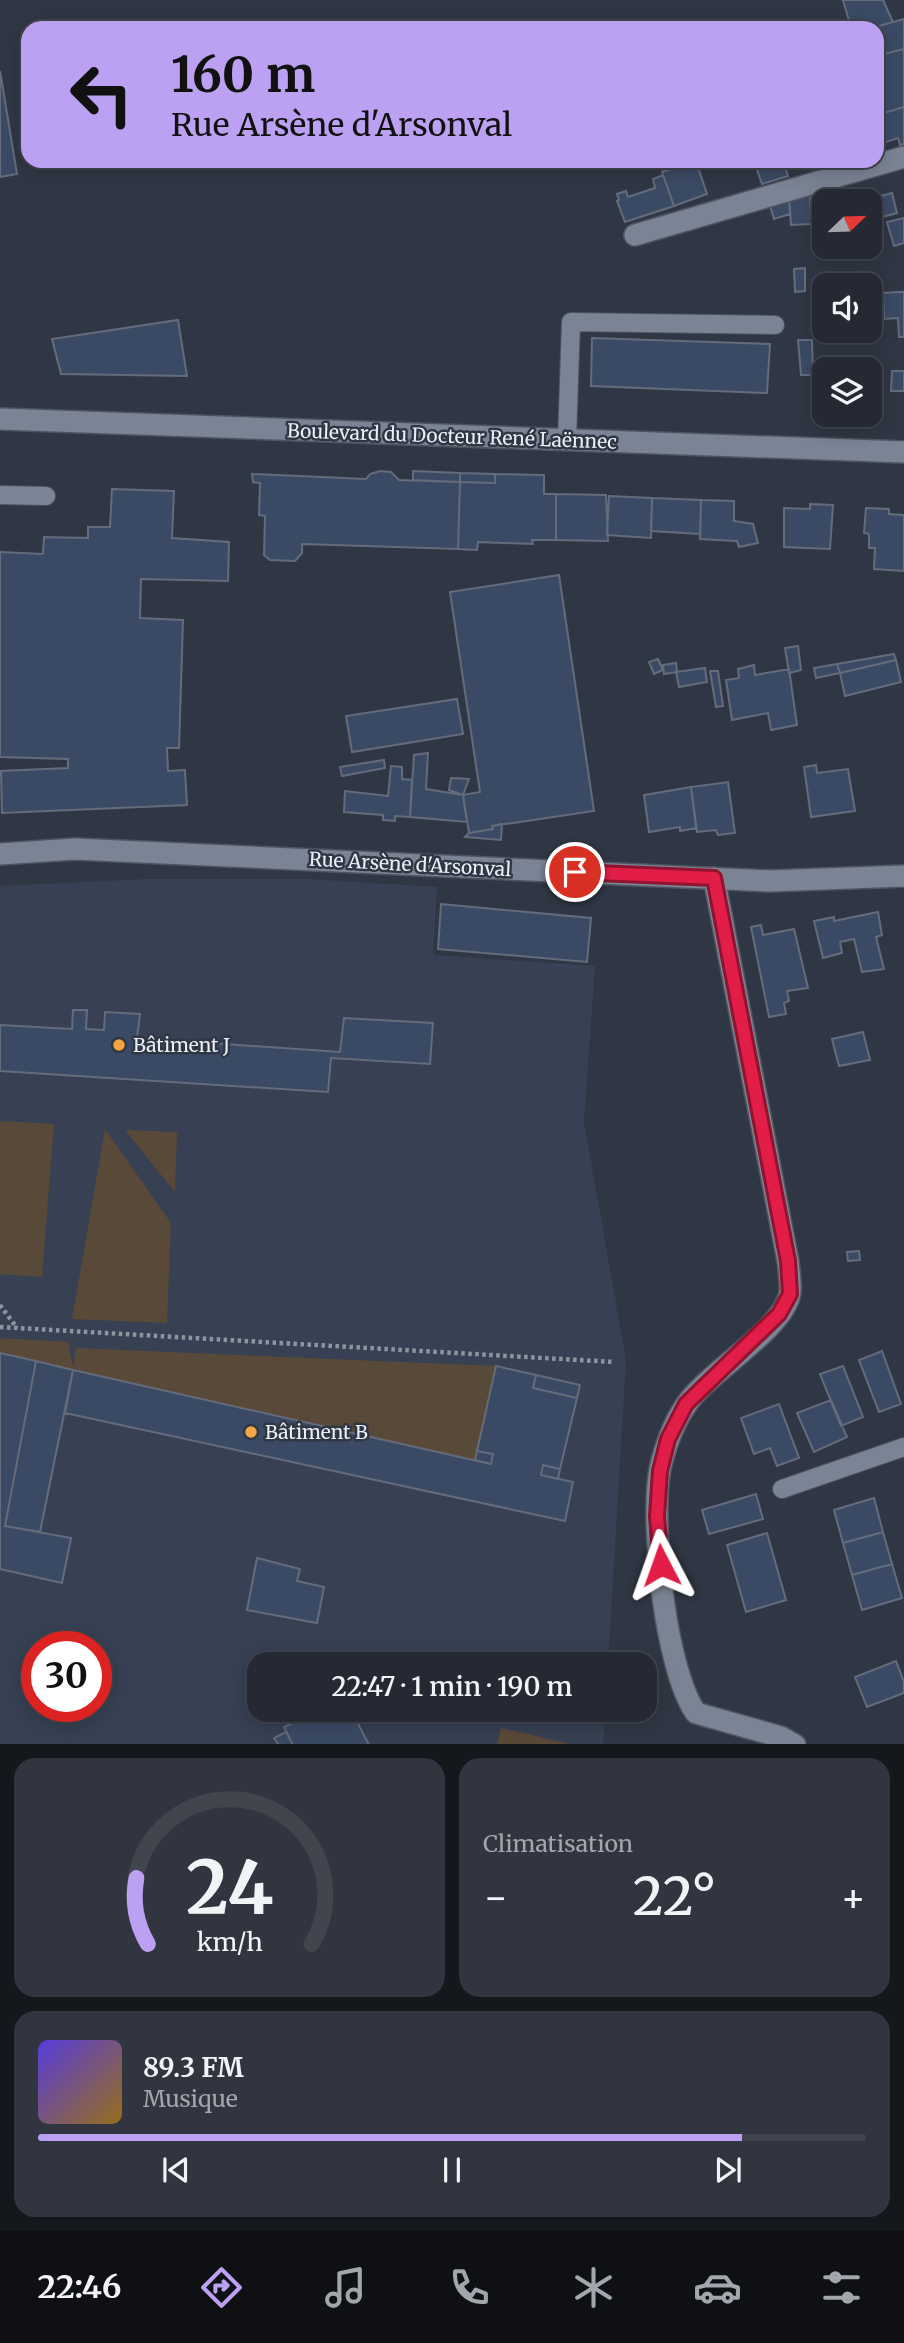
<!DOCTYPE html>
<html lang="fr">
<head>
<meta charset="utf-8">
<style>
	:root { --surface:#242933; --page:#30353f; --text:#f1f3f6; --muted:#a3a6ac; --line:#41454e; --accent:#bca0f2 }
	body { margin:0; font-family:Merriweather,serif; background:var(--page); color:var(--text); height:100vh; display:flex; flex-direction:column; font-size:26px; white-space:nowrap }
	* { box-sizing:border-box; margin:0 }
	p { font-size:23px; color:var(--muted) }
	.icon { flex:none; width:38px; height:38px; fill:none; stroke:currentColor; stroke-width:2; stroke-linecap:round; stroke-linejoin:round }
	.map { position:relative; height:1744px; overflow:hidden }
	.drawer { display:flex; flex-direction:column; gap:14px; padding:14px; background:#14171c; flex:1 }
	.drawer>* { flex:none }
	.guide { position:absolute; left:21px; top:21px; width:863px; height:147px; border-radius:21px; box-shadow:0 4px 18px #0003,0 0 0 2px var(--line); background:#bca0f2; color:#111; overflow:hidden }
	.needle { width:46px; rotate:67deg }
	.tools { position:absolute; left:812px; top:189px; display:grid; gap:14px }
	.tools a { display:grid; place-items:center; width:70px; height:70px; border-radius:14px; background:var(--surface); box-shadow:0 4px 18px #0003,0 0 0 2px var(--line); font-size:35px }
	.speed { position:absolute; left:21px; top:1631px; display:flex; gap:14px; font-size:35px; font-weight:700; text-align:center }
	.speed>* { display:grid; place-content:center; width:91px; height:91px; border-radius:50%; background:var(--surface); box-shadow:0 4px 18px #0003,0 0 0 2px var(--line); line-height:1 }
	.speed .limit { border:10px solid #d22; background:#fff; color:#111 }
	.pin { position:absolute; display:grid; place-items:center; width:60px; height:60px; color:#fff; margin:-30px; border:4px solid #fff; border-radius:50%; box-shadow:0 2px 7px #0007 }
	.me { position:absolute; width:77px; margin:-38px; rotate:356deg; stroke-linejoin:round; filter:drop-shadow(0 0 5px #0008) }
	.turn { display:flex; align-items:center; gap:24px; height:147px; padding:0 35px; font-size:32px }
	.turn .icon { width:91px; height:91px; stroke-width:2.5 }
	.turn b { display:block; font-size:49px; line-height:60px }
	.big { font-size:52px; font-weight:600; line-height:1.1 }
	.drawer .tile { flex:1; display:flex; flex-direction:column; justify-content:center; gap:10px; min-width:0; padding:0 24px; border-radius:21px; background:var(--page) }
	.drawer .dial { align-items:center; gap:0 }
	.dial svg { height:182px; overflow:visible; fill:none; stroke:var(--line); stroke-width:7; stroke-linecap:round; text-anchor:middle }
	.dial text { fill:var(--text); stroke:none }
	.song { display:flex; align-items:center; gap:21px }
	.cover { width:84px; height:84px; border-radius:10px; background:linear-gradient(135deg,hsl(250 70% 55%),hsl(40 70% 35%)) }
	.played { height:7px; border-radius:4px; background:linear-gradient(90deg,var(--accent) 85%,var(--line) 85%) }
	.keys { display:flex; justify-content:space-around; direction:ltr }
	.heat { display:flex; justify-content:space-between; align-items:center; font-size:38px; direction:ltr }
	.drawer .tiles { flex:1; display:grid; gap:14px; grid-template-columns:1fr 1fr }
	.tile:last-child { grid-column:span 2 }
	.trip { position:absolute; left:247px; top:1652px; width:410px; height:70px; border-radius:21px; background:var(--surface); box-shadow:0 4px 18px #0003,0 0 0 2px var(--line); font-weight:600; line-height:70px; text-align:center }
	.menu { display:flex; height:112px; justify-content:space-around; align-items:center; background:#0e1014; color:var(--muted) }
	.menu .icon { width:49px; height:49px }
	.menu .selected { color:var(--accent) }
	.menu b { font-size:32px; color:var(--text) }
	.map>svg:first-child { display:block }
	.built { fill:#374153; fill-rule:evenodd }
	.green { fill:#594938 }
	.building { fill:#3b4a64; stroke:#646c7b; stroke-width:2 }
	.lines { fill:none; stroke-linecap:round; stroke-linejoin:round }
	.lane-casing { stroke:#4f5460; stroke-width:20 }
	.street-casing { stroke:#4f5460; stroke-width:24 }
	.secondary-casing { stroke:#4f5460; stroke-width:24 }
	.path { stroke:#8f959f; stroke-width:4.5; stroke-dasharray:3.5 3.5; stroke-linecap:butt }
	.lane { stroke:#7b8494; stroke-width:18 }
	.street { stroke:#7b8494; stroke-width:21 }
	.secondary { stroke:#7b8494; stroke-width:21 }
	.route-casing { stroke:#92132f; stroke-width:18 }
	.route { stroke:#e11d48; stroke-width:12 }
	.poi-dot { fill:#f2a541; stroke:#303744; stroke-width:2.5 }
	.labels { text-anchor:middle; stroke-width:5; stroke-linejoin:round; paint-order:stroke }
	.street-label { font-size:19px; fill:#eaeff7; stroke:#303744 }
	.poi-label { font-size:19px; fill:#eaeff7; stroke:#303744; text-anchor:start }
</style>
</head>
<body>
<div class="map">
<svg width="904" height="1745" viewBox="0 0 904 1745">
	<rect width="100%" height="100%" fill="#303744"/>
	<path class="built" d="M147,879H308L437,887L433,955L595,966L584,1122L626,1360L608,1664H259V1710H605L603,1744H0V886ZM37,1647H96V1706H37Z"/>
	<path class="green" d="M0,1121L54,1124L42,1277L0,1274Z
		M105,1129L171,1223L167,1323L72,1319Z
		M125,1130L177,1132L175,1193V1192Z
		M0,1338L68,1342L73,1367L76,1348L496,1366L475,1460L0,1353Z
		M501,1728L570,1744H497Z"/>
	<path class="building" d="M843,0H883L893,22L872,28H851Z
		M904,19V49L877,56V28H872Z
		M904,49V107L877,115V56Z
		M0,71L17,174L0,177Z
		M904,107V144L900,145L898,138L883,143L879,128H877V115Z
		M696,161L707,194L674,206L662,172Z
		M778,161H783L788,176L762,184L756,167Z
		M663,175L674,206L625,222L617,201L619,200L617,194L626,191L628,197L655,188L653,179Z
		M810,191L811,224L791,225L789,196Z
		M892,193L897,213L871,220L870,201L865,200Z
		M789,196L790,214L774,219L770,206Z
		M904,218V243L894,246L887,222Z
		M805,268V291L795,292L794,269Z
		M900,292H904V337H899L898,318L884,319L883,293Z
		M178,320L187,376L61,374L52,339Z
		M592,338L770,344L767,393L591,386Z
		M798,340H812L813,375H801Z
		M892,371H904V391H891Z
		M380,471L391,472L399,480L460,482L458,549L302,544V553L295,561L270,560L264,555L265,516L259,515L260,483L253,482L252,474L366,479L370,474Z
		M413,471L460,473V482L413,480Z
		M460,473L495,474V483L460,482Z
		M495,474L544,475V494H556V540H532L533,544L478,542L477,550L458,549L460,482L495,483Z
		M112,489L174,491L172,538L229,542L228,581L141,579L140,618L183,620L179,748H167L168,771L185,770L187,805L2,813L1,771L68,768V759L0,757V552L43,554L44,537L88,538V527H110Z
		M556,494L606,495L608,541L556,540Z
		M609,496L652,498L651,538L607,535Z
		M652,498L701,500L700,534L651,531Z
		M701,500L734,501V521L753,524L758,543L739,547L737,541L700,539Z
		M810,504L833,505L830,549L784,547V508L810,509Z
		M866,508L889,509V514L904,515V571L874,569L875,548H869V534L864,533Z
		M559,575L594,811L492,826L493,829L469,833L463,795L480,792L450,592Z
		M798,646L801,670L789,673L785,648Z
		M894,654L896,660L840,673L837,664Z
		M658,659L663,670L654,674L649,662Z
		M896,660L901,682L845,696L840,673Z
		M676,663L677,672L664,674L663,665Z
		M837,664L840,673L816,678L814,668Z
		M754,665L755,675L789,669L797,725L771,730L768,713L732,720L726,680L739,678L738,669Z
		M705,668L707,682L679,687L676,672Z
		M710,671H718L723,706L716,707Z
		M457,699L463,734L352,752L346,716Z
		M428,753L426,789L463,795L467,822L410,817L414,755Z
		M384,760L385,768L342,776L340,767Z
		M816,765L817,773L848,769L855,811L811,817L804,767Z
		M391,766L402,767V779L412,780L410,817L395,816V821L383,820V815L344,812L345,791L388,796Z
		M451,778L469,779L463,795L449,790Z
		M728,782L735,833L718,835L716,830L697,832L691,787Z
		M691,787L696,828L680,831V827L649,832L644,795Z
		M502,824L501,840L465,837L469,833L493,829L492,826Z
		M441,904L591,918L587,962L438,949Z
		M878,912L882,935L876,937L884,969L862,972L854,939L840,942L842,953L823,958L814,921L834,917V921Z
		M761,925L763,935L794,929L808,988L787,991L789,1001L784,1003L786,1014L769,1017L751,927Z
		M73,1010H87L86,1029L104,1030L105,1012L140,1014L137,1038L340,1052L344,1018L433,1023L430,1064L331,1058L328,1092L0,1071V1025L72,1029Z
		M863,1032L870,1060L839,1066L832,1039Z
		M859,1251L860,1260L848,1261L847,1252Z
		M882,1351L901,1404L879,1412L859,1360Z
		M0,1353L36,1361L5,1526L71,1538L62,1583L0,1569Z
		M36,1361L73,1370L40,1532L5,1526Z
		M496,1366L536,1375L533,1388L577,1398L560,1469L543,1465L541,1475L573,1482L565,1521L65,1413L73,1370L491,1464L493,1454L477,1451Z
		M843,1366L863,1417L841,1426L820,1374Z
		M536,1375L580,1385L577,1398L533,1388Z
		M831,1400L847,1437L814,1452L797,1413Z
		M779,1404L799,1458L777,1466L770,1448L754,1454L741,1418Z
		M477,1451L493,1454L491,1464L475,1460Z
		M543,1465L560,1469L558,1479L541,1475Z
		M756,1494L763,1519L709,1534L702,1510Z
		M874,1498L883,1532L843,1543L834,1510Z
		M883,1532L892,1564L852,1575L843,1543Z
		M767,1533L786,1600L746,1612L727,1545Z
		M257,1558L300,1569L297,1581L324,1587L317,1623L247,1610Z
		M892,1564L902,1598L862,1610L852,1575Z
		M896,1661L904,1682V1693L867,1707L855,1677Z
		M323,1710H351L369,1745H293L284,1727Z
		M286,1732L293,1745H279L274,1738Z"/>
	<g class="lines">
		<defs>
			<path id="lane" d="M567,440L571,322L775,325
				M0,495L46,496
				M782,1489L904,1447"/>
			<path id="street" d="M635,235L904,157
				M0,854L75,849L770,881L904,876
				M714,878L788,1261C789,1271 791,1283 790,1293C784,1329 708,1372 686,1405C673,1424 665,1447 660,1469C650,1523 665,1669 696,1713L781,1737L795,1745"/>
			<path id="secondary" d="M0,419L904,452"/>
		</defs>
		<use href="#lane" class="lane-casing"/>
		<use href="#street" class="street-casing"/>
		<use href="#secondary" class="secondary-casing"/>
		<path class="path" d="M0,1305L17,1328
			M0,1327L614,1362"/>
		<use href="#lane" class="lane"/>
		<use href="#street" class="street"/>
		<use href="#secondary" class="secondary"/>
	</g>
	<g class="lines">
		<defs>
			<path id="route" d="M575,872L714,878L788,1261L790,1294L779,1314L686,1404L668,1439L660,1471L657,1516L661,1565"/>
		</defs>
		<use href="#route" class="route-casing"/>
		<use href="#route" class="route"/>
	</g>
	<g class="poi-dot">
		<circle cx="119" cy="1045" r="7"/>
		<circle cx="251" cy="1432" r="7"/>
	</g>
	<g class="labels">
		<g class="street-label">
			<text transform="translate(452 436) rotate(2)" y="7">Boulevard du Docteur René Laënnec</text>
			<text transform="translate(410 864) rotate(3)" y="7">Rue Arsène d'Arsonval</text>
		</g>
		<g class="poi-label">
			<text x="133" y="1052">Bâtiment J</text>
			<text x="265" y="1439">Bâtiment B</text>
		</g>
	</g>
</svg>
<div class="tools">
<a><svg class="needle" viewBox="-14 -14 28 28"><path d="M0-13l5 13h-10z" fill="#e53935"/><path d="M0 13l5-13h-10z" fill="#a3a6ac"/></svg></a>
<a><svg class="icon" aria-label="sound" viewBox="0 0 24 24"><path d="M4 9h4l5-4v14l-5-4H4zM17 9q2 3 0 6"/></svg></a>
<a><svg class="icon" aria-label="layers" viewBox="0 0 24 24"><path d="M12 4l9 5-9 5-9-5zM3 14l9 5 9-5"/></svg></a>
</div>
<div class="speed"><div class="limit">30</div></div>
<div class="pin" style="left:575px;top:872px;background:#d93025"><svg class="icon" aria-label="arrive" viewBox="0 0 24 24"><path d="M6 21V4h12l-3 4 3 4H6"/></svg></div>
<svg class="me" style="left:661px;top:1565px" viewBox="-20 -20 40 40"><path d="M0-17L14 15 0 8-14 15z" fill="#e11d48" stroke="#fff" stroke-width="4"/></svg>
<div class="trip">22:47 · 1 min · 190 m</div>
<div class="guide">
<div class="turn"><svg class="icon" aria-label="left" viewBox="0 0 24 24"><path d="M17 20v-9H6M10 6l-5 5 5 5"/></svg><div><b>160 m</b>Rue Arsène d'Arsonval</div></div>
</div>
</div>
<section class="drawer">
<div class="tiles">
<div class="tile dial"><svg viewBox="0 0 100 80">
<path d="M14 69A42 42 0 1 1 86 69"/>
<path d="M14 69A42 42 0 0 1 9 40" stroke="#bca0f2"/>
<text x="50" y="56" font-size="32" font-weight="700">24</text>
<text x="50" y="72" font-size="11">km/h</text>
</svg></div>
<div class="tile"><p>Climatisation</p>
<div class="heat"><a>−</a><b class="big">22°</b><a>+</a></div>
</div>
<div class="tile">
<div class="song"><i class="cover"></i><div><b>89.3 FM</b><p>Musique</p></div></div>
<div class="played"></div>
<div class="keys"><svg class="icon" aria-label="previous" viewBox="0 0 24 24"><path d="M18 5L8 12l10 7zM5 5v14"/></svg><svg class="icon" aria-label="pause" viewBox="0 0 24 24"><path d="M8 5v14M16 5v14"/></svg><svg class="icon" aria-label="next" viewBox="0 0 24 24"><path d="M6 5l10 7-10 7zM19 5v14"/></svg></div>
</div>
</div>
</section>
<nav class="menu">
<b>22:46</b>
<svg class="icon selected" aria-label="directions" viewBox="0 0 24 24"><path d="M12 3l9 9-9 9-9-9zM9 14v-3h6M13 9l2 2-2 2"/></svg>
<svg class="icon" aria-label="music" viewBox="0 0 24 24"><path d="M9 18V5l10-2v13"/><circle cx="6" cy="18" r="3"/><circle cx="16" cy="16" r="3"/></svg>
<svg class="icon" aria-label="phone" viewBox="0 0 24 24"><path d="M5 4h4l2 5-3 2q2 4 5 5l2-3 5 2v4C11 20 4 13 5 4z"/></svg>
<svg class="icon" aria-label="climate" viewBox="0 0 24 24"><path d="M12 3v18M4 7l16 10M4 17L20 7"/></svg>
<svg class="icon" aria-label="car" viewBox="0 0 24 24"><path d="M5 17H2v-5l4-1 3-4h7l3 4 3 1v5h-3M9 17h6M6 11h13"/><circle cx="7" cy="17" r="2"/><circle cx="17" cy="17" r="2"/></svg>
<svg class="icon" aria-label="filters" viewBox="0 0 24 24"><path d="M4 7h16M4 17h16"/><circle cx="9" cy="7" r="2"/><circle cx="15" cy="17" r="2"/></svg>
</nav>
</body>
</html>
